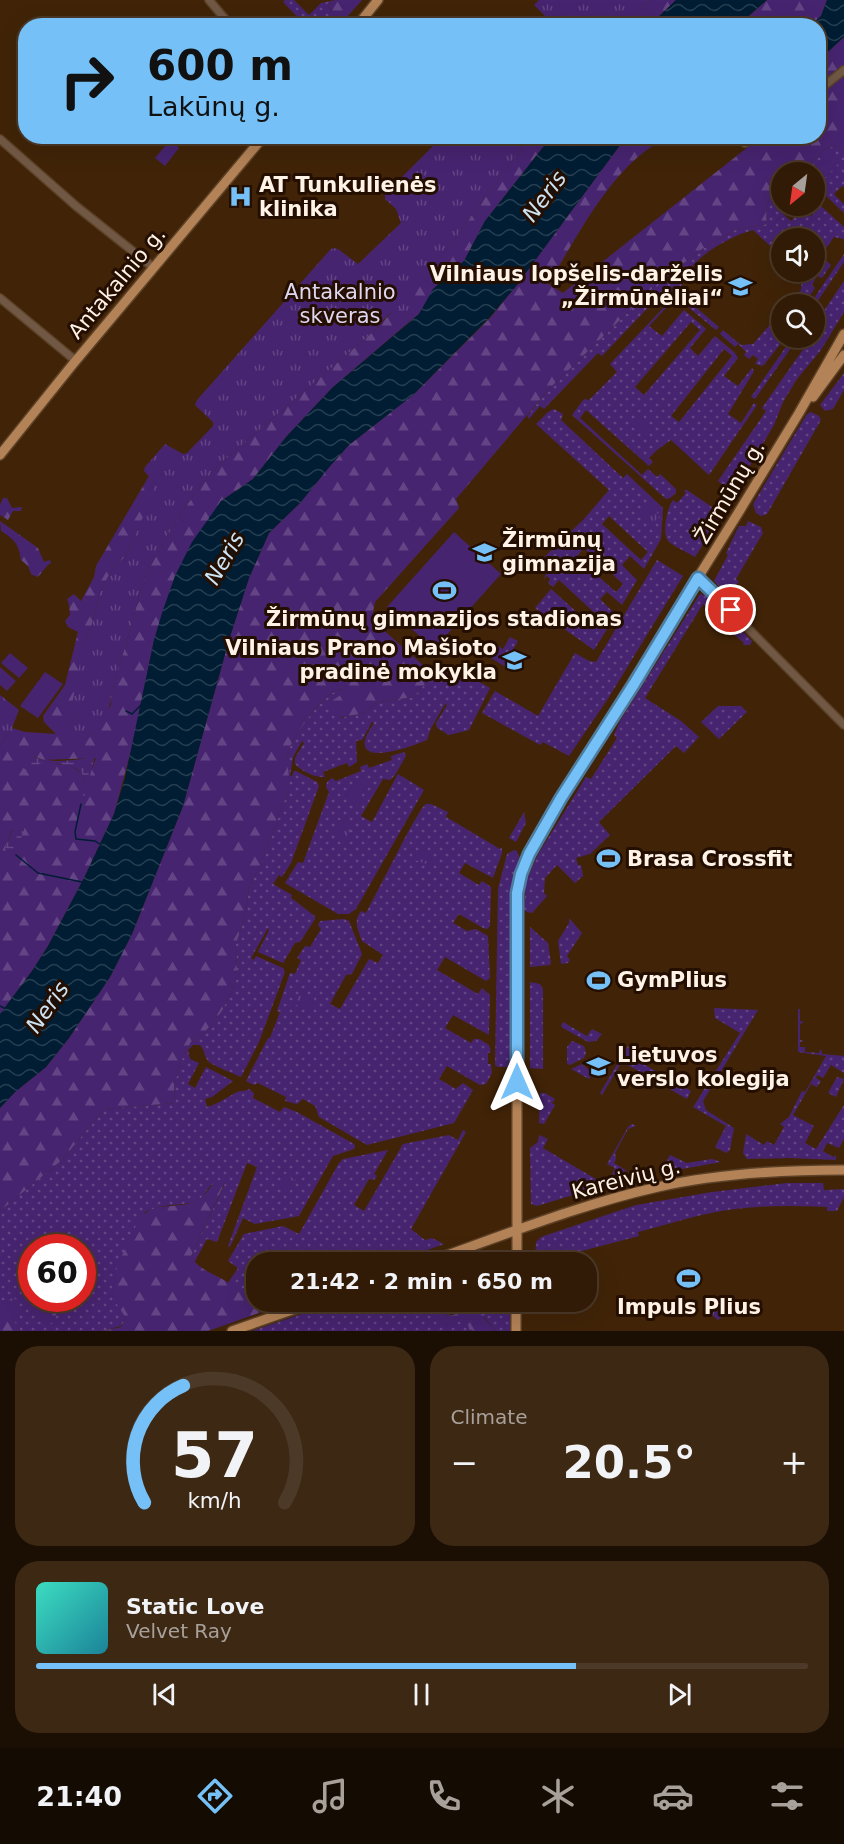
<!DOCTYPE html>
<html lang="en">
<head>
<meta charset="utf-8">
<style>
	:root { --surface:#311b06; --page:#3d2814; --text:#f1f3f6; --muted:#a8a19b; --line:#4c3928; --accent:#75c0f6 }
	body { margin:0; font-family:"DejaVu Sans",sans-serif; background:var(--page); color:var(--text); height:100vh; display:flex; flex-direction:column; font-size:22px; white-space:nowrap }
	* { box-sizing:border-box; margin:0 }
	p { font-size:20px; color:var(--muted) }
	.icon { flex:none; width:33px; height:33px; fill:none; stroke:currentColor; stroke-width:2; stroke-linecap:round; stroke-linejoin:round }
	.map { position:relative; height:1331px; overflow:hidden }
	.side { display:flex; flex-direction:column; gap:15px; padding:15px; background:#1b0f03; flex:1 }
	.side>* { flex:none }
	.guide { position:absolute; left:18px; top:18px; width:808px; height:126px; border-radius:24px; box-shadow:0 6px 24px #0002,0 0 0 2px var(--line); background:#75c0f6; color:#111; overflow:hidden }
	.needle { width:39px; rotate:209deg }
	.fabs { position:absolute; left:771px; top:162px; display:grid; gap:12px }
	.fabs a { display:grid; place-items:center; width:54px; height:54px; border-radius:50%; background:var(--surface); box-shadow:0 6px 24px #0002,0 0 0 2px var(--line); font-size:30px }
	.speed { position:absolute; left:18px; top:1234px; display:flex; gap:12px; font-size:30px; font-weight:700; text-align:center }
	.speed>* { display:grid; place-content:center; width:78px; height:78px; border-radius:50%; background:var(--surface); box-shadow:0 6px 24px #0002,0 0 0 2px var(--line); line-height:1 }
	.speed .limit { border:9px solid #d22; background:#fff; color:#111 }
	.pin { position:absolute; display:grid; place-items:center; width:51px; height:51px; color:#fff; margin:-26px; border:3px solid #fff; border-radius:50%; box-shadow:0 2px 6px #0007 }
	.me { position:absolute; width:66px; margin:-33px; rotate:0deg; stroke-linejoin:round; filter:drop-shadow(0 0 4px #0008) }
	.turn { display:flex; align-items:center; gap:21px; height:126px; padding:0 30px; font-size:27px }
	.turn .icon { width:78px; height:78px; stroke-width:2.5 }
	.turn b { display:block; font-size:42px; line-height:51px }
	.big { font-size:45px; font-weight:600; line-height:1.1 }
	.side .widget { flex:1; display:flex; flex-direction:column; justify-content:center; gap:9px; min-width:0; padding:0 21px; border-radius:24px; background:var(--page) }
	.side .dial { align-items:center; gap:0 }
	.dial svg { height:156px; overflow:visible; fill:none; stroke:var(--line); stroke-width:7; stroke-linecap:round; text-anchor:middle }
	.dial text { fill:var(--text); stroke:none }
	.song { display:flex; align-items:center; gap:18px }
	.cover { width:72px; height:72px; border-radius:9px; background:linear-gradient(135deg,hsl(170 70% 55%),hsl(190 70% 35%)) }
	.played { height:6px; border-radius:3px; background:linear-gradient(90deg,var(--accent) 70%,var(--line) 70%) }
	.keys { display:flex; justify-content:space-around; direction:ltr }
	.heat { display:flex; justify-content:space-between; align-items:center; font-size:33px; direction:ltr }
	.side .tiles { flex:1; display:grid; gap:15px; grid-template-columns:1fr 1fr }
	.widget:last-child { grid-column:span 2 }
	.trip { position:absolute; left:246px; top:1252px; width:351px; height:60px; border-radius:24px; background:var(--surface); box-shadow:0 6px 24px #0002,0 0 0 2px var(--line); font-weight:600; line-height:60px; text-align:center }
	.tab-bar { display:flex; height:96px; justify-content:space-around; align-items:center; background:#140b02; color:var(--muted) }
	.tab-bar .icon { width:42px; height:42px }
	.tab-bar .on { color:var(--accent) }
	.tab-bar b { font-size:27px; color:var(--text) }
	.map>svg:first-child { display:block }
	.grass { fill:url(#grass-dots); fill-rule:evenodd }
	.forest { fill:url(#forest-firs); fill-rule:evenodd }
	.wetland { fill:url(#wetland-marsh) }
	.park { fill:url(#park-tufts) }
	.pitch { fill:#472470 }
	.water { fill:url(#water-waves) }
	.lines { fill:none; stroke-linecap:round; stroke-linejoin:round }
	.stream { stroke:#001d33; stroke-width:1.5 }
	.minor-casing { stroke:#5c4127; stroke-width:10 }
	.major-casing { stroke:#5c4127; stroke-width:12 }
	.minor { stroke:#705844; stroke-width:7 }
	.major { stroke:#b38257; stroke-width:9 }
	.route-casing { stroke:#4c7da0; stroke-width:15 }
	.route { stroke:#75c0f6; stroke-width:10 }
	.labels { text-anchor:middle; stroke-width:6; stroke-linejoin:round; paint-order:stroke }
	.poi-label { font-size:21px; font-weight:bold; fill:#fff2e7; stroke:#240e00; text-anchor:start }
	.street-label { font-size:21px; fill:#fff2e7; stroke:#240e00 }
	.park-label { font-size:21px; fill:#dfd6ef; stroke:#240e00 }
	.water-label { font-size:22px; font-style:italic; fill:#cce3f4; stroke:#240e00 }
</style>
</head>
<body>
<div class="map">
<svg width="844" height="1331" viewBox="0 0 844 1331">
	<defs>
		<pattern id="grass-dots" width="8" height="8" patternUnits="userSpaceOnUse" patternTransform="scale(1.5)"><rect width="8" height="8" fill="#472470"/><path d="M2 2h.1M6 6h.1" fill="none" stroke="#634484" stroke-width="1.8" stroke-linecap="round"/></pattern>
		<pattern id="forest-firs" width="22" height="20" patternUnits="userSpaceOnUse" patternTransform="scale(1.5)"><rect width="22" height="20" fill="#472470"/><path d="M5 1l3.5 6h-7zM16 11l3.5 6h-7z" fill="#634484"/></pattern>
		<pattern id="wetland-marsh" width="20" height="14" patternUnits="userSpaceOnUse" patternTransform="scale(1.5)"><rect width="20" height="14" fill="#472470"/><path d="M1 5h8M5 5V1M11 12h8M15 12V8" fill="none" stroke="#634484"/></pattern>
		<pattern id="park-tufts" width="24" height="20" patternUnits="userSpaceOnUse" patternTransform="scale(1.5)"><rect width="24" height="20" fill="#472470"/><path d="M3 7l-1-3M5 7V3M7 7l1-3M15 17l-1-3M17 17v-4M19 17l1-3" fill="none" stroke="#634484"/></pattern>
		<pattern id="water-waves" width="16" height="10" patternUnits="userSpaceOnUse" patternTransform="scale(1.5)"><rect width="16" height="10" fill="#001d33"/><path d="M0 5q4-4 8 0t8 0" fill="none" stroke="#263e51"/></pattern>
	</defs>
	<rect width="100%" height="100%" fill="#412408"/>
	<path class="grass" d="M285,0H294L309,15L321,3L335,0L327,4L332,12L331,15L338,19L339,25H305L283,2Z
		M838,146L844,151V187L842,186L834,194L844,204V213L825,195L826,183L813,171L802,172L826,148Z
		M781,189L782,206H789L782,213L791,221L802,209L811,216L821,206L844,227V239L834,237L824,251L815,242L814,238H782L781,256L753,230C727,237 680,263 680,294L719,327L716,330L688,307L689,304L678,295L649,326L662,336L684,310L706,329L690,348L698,356L715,336L734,352L738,358L724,376L738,386L752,368L754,371L728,414L741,423L754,403L757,405L709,475L671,440L657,450L649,458L653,462L649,466L586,410L580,418L642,475L648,469L657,477L660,474L676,489V493L670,498L666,499L572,415L584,399L589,400L617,372L610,364L669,302L661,294L602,356L598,353L544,409L540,406L529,419L527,416L550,388L657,284L702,249L737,229L767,224C765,203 765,202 781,189ZM691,322L700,330L644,395L635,387ZM724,349L732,356L679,422L671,416Z
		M815,251L831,265L822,278L817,276L812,285L815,288L804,304H788L801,290L802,275L798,272H814Z
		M844,254V262L815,305L810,304Z
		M844,281V312L821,350L797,379L783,402L774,425L738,486L730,481L726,487L718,481L766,411L762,408L811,338H814L815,324Z
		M781,312V334L779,338L782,342L763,366L755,364L758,359L753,355L749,359L744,355L746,352L738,344L735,347L720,334L723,330L741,345L753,344Z
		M792,338H798L755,399L751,397Z
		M844,373V390L833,409L825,411L820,405Z
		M554,409L563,414L561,420L623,478L627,474L663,508L661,539L644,569L630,556L622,565L637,580L622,605L607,592L600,599L616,615L594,650L560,626L558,627L552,623L553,621L535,608L551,589L590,624L598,616L559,580L553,587L548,583L550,579L547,576L544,579L546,574L532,569L584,519L609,490L536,424L548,412ZM609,516L648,552L641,560L602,524ZM584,548L623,584L616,592L576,557Z
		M811,412L819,416L821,420L767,514L761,516L756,513L753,504L807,414Z
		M684,490H687L722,514L695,557C687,552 677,548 669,542C661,534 667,508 673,500L677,503L686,493Z
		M748,521L761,527L763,533L736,579L739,582L727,594L714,581L728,555L726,553L739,526H746Z
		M657,560L683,576L609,697L569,756L543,742L540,745L482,713L495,691L538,716L575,653L589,661L596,662Z
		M700,594L707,596L723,612L719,613L703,604L645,698L681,721L699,737L684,753L676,746L599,822L610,835L590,854L576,858L578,865H581L583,876L575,883L557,865L545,878L544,893L547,896L532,913L527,912L524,909L526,882L537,856L586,777L591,779L617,738L614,735L620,721Z
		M728,617L752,641L750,645H743L744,643L724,626H716L720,621Z
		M510,637L518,641L511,653L516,657L509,669L491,658L498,646L503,649Z
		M449,664L490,688L469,730L449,735L437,728L436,723L447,705L445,704L431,728L427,740C418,744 359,767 365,740C366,735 371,728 374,723L372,722L362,740L356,741L357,762L349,767L347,763L323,772L325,777C315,778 301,771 295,764V758L304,743L302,741L293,757L290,776H292L294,771H296L317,782L319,786L291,863L282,877L279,875L273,884L292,895L291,898C300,904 306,910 315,916V919L300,942L295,943L283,963L258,952L269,930L268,928L251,958L254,960L256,956L283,968L285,972L259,1042L241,1077C231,1072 218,1068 209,1062C204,1057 205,1050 200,1045H193L188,1050L190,1059L199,1063L188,1084L195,1088L206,1067L233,1081L212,1097L205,1099L207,1107C218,1104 226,1098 235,1093C241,1090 243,1092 249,1089L254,1093L253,1098L280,1112L284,1107L297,1112L354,1144L355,1146L354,1149L333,1156L299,1216L255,1224L243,1218L230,1247L228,1246L257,1167L247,1163L217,1242L207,1239L194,1263L191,1256L225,1183C204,1180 209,1197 194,1202C185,1205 174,1204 164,1206C158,1207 151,1210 145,1212L116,1303L122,1310L126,1319L121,1326L102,1331H21L13,1320L0,1309V1211L62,1160L104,1109L175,1103L174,1085L183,1056L191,1042L204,1033L222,1011L237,978L236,944L246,912L249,888L263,859L288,791C290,778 285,765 288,753C292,736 326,690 342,689L341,718L364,713L374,704L380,702L413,697L434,675L441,679ZM32,1248H82V1299H32Z
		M718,706H741L747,712L719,739L701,722Z
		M404,752L406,756L395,775L390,780L383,779L361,816L372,822L398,774L424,790L356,909L349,914H338L285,883L298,862L303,863L329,792L326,787L327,782L332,778L336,781L361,771L360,767L367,764L369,768L392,760L391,756Z
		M426,804H431L448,812L446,817L500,849L502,848V853L493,878L465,863L459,873L479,885L482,881L491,887L490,926L487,929L483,928L459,914L453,923L467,931L476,929L488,936L490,978L486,981L445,957L437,970L478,994L482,988L490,995L489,1035L453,1015L445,1028L471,1043L474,1039H479L489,1045L491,1052L488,1053V1064H491L492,1073L486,1084L480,1085L447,1066L439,1079L456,1089L463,1083L473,1090L454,1123L367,1145L319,1117L315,1106L303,1099L297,1104L285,1101L286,1097L258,1083L254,1085L246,1081L268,1038H270L280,1012L277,1011L290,973L295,974L301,960L297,958L305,946L310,947L321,929L318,925L320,921L344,919L349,921L362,954L352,974L346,975L330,1004L340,1009L369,959L378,963L383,955L362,941C358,930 353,921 361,911L366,913L408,832L422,808Z
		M524,812L526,823L516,842L509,838Z
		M514,850L517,851L519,858L513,880L510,906V1062L508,1067H498L495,1065L498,889L507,854Z
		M569,918L582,933L567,956L570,960L568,963L561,964L558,941L569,923Z
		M530,927L548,943L551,963L550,965L530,967Z
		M530,982L540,984L543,989V1069L530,1068Z
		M714,1008L758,1010L703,1101L706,1110L734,1128L730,1150L726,1153L715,1147L726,1126L693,1107L740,1033L715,1018Z
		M798,1009H800V1021L804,1022L800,1024V1040L804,1041L800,1042V1047H805V1052L819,1053L821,1049L822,1054L844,1056V1073L831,1065L823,1078L817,1075L816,1078L821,1081L817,1087L811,1084L793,1115L814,1126L805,1143L816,1149L844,1105V1139L839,1148L827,1143L823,1151L833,1157L836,1155V1160L789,1158L747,1159L743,1153L746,1134L764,1145L767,1141L774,1145L784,1127L780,1124L789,1117L802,1091L805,1092L826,1056L798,1052Z
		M563,1022L587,1036L592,1029L602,1034L596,1041L588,1042L563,1028L561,1026Z
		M572,1041L584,1046L586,1053L584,1058L570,1065L567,1064V1047Z
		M628,1046L641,1053L638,1061L691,1091L687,1099L626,1064L623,1060L602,1095L600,1093Z
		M582,1064L592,1073L589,1079L571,1069Z
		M837,1077L844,1079L836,1097L828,1093Z
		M540,1093H545L555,1099L552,1103L555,1105L544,1124L539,1123Z
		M632,1124L636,1126L628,1129L615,1153L616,1159L614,1163L627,1171L614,1175L612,1174L615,1168L607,1164L628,1127Z
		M463,1130L466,1132L411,1229L425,1240L432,1238L444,1244L392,1263H256V1302H289L259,1313L250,1300L228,1283L238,1268L228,1261L244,1234L283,1226L299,1234L339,1163L343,1159L388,1150L374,1174L377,1176L374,1180L369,1179L354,1205L364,1211L403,1144L449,1135L458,1140Z
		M539,1135L548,1139L543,1148L606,1185L537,1206L531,1204L530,1148L538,1142Z
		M670,1155L687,1163L712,1159L721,1162L665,1172L663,1167Z
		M787,1183H823L824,1190L844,1189V1197L837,1211H827V1207C789,1205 749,1205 711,1213C686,1218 662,1226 638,1232L639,1236L559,1257L546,1263H535L536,1242L541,1237L636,1205L712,1192Z
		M494,1250L505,1254L509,1263H454Z
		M337,1302H471L461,1312L439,1317L472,1316L474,1320L469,1329L473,1331H252Z
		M483,1302H509L511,1331H496L484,1317L486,1310Z"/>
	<path class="forest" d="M335,0H362L347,17L338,19L330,15L332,11L327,4Z
		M650,0H676L650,25L625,26Z
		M767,0H827L821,16L811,25L738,26Z
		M844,37V151L838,146L826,148L802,172H782L781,189C765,202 765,203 767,224L737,229L702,249L657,284L550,388L456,499L459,508L375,602L373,612L380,627L434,675L413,697L380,702L374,704L364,713L345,717L334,716L329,713V703L342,694V689C325,690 292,737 288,753C285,765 292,778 288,791L263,859L249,888L246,912L236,944L237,978L222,1011L204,1033L191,1042L183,1056L174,1085L175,1103L104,1109L62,1160L0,1211V1108L15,1092L46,1067L69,1038L110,977L132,934L183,806L229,640L249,578L269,533L300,503L331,465L349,445L413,395L491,317L517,285L626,137H668C613,163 580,233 548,284L563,293L753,143L750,137L819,136V60Z
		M530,137H551L485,221L464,261L439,282L429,297L418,301L413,299L411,294V289L453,241Z
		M399,308L404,309L409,322L332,388L286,437L253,479L221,501L175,576L154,640L133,743L114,814L84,878L48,946L32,971L0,1014V746L12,728L25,732L56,734L44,722L43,716L65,685L78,632L68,627L65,621L70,615L69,605L67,599L74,594L81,601L94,577L96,566L149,476L155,483V489L132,544L125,557L112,569L99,595L91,628L84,643L78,714L69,725L92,736L111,705L112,692L145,576L174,524L198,489L221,463L375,330L393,311ZM34,756L43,760L96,758L85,787L82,773L67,764L60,765L49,760L40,762ZM25,826L16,854L5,849L12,830Z
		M3,498H7L12,508L22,507L21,511H13L8,520L0,515V505Z
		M0,521L38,548L44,562L50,560L51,563C44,567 43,573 37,577L31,574L28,566L21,560C19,544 14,539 1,531Z
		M217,1182H225L191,1256C198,1270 217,1275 229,1283C241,1292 251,1301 259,1313L208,1331H102L121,1327L126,1319C122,1309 112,1302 112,1290C111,1274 132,1235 139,1219C155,1200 177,1210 196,1201C205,1197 208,1187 217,1182Z
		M12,1297L18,1301L20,1310L13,1320L21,1331H0V1309H3Z
		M47,1301L57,1311L54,1321L46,1327C38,1323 35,1311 40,1304Z
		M471,1302H483L486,1310L484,1318L496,1331H473L469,1329L468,1324L474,1320L472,1316L447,1327L438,1319L441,1315C460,1318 460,1308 471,1302Z"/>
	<path class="wetland" d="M27,755C33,755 35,758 40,759C56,763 79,760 95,756L86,792L81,804L85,787L82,773C72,765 70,767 59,764C43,760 44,759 32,771L22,768Z
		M16,821L25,826L16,855L9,854L5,849Z"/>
	<path class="park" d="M539,0H650L625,26L554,25L534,5Z
		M442,137H530L453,241L412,289L411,294L413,299L418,300L429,297L419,314L409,322L404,310C391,307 383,322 375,330L221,463L198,489L174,524L145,576L112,692C111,710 101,729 87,740L68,739L59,735L61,728L69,725L78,714L72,704L84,643L91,628L99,595L112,569L125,557L132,544L154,489L155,483L144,471L145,467L165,444L183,454L187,453L213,426V422L195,405L197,400L330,250L333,248L338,249L358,264L401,223L396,209L385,199V194Z
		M652,505L660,517L652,524L640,514L648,506Z
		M0,695L19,710L12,728L0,746Z
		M339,820L352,827L345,840L332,833Z
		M411,850L424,852L433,857L430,865L414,860Z
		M300,992L315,1000L309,1011L294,1004Z
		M285,1174L296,1180L288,1194L277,1188Z
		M724,1299L728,1312L718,1320L712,1315L718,1301Z"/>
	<path class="pitch" d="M563,0H582L565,16L556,6Z
		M170,140L179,148L165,166L155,158Z
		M826,150L840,162L825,178L815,168L822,160L819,157Z
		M639,416L654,428L646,438L631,425Z
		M454,532L501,574L434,649L387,607Z
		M10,653L28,668L19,678L1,663Z
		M0,667L16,681L7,691L0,685Z
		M45,672L63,684L38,718L20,706Z
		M84,673L93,676L89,691L80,689Z
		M356,778L368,784L357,804L345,798Z"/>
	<path class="water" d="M676,0H767L738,25H650Z
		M827,0H844V37L819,60V26L811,25L821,16Z
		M551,137H626L517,285L490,317L413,395L349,445L331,465L300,503L269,533L249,578L229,640L183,806L132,934L110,977L69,1038L46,1067L15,1092L0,1108V1014L32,971L48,946L84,878L114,814L125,778L154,640L162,613L175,576L192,542L221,501L253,479L286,437L332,388L419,314L433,289L464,261L485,221Z"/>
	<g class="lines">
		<path class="stream" d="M126,711L132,714L141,705
			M81,804L75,832L76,839L95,841L101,845
			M16,855L38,873L82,882
			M0,1006L4,1008"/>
		<defs>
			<path id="minor" d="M209,0L231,26
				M819,90L844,70
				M0,139L76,206L154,268
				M745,143L756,136
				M0,298L76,361
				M698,578L844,725"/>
			<path id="major" d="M357,26L378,0
				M813,397L844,355
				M0,455L73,364L264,136
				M425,1263C502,1236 578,1205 658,1187C719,1173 782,1170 844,1170
				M517,1263V906L519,882L524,866L552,812L740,510L799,413L844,334
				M232,1331L315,1302
				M516,1331V1302"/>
		</defs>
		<use href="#minor" class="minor-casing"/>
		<use href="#major" class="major-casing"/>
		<use href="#minor" class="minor"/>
		<use href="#major" class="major"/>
	</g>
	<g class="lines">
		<defs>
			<path id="route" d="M517,1082V893L521,874L529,854L561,798L634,684L698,578L731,610"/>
		</defs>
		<use href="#route" class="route-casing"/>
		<use href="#route" class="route"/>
	</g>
	<defs>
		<symbol id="hospital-bare" viewBox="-9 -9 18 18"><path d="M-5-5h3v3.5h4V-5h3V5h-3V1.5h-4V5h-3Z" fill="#75c0f6" stroke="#240e00" stroke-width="2.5" paint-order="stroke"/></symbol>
		<symbol id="school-bare" viewBox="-9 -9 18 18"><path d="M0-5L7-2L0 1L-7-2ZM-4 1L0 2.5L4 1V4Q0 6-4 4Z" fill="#75c0f6" stroke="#240e00" stroke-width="2.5" paint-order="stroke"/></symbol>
		<symbol id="stadium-bare" viewBox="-9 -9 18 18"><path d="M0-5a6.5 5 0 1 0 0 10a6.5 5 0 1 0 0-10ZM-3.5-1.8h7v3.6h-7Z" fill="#75c0f6" stroke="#240e00" stroke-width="2.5" paint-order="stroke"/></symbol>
		<symbol id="university-bare" viewBox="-9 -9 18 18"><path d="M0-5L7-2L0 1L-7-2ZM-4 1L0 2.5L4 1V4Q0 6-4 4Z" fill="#75c0f6" stroke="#240e00" stroke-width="2.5" paint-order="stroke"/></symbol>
	</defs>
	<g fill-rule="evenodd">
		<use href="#hospital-bare" x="224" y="180" width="33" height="33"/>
		<use href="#school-bare" x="724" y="270" width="33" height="33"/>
		<use href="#school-bare" x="468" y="536" width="33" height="33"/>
		<use href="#stadium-bare" x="428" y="574" width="33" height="33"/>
		<use href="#school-bare" x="498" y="644" width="33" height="33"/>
		<use href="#stadium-bare" x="592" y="842" width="33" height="33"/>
		<use href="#stadium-bare" x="582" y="964" width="33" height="33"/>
		<use href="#university-bare" x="582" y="1050" width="33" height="33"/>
		<use href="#stadium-bare" x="672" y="1262" width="33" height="33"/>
	</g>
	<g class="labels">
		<g class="poi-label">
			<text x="259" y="192">AT Tunkulienės<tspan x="259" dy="24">klinika</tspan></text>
			<text x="723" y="281" text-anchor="end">Vilniaus lopšelis-darželis<tspan x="723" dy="24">„Žirmūnėliai“</tspan></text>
			<text x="502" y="547">Žirmūnų<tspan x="502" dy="24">gimnazija</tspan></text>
			<text x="444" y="626" text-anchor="middle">Žirmūnų gimnazijos stadionas</text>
			<text x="497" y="655" text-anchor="end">Vilniaus Prano Mašioto<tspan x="497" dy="24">pradinė mokykla</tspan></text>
			<text x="627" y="866">Brasa Crossfit</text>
			<text x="617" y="987">GymPlius</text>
			<text x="617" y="1062">Lietuvos<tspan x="617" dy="24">verslo kolegija</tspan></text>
			<text x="689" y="1314" text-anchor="middle">Impuls Plius</text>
		</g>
		<g class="street-label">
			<text transform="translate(117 283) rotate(-50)" y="7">Antakalnio g.</text>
			<text transform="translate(730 492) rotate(-59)" y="7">Žirmūnų g.</text>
			<text transform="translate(626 1179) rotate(-14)" y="7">Kareivių g.</text>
		</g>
		<g class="park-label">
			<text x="340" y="299">Antakalnio<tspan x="340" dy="24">skveras</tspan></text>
		</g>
		<g class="water-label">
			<text transform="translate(544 196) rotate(-53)" y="8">Neris</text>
			<text transform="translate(224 558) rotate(-60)" y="8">Neris</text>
			<text transform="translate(47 1007) rotate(-55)" y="8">Neris</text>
		</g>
	</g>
</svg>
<div class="fabs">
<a><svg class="needle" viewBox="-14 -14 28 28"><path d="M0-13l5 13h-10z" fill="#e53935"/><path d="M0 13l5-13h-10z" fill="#a8a19b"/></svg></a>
<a><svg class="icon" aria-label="sound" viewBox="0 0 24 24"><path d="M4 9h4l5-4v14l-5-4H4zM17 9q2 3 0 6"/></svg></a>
<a><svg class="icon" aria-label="search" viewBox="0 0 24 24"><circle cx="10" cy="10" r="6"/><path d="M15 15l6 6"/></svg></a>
</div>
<div class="speed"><div class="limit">60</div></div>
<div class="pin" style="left:731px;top:610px;background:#d93025"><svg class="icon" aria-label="arrive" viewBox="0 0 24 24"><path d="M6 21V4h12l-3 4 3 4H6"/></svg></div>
<svg class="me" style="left:517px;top:1082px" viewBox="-20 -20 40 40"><path d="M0-17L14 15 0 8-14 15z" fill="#75c0f6" stroke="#fff" stroke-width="4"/></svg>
<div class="trip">21:42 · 2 min · 650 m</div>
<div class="guide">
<div class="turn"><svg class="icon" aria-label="right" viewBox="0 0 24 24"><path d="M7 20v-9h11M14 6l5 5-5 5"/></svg><div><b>600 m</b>Lakūnų g.</div></div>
</div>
</div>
<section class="side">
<div class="tiles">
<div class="widget dial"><svg viewBox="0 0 100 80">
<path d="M14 69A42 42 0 1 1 86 69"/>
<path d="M14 69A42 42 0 0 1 34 9" stroke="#75c0f6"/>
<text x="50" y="56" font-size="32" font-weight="700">57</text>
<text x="50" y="72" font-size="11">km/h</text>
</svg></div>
<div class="widget"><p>Climate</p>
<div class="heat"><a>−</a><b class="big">20.5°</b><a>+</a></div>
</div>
<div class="widget">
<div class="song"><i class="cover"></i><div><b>Static Love</b><p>Velvet Ray</p></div></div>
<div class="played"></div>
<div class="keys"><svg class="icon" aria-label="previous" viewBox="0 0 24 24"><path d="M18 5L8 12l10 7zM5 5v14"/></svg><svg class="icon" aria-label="pause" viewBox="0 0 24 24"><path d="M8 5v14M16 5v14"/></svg><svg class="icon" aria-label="next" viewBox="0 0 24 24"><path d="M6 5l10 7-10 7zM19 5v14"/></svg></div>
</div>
</div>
</section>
<nav class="tab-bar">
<b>21:40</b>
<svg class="icon on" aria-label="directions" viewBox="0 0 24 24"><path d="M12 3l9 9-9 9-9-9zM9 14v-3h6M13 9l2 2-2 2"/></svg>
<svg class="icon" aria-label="music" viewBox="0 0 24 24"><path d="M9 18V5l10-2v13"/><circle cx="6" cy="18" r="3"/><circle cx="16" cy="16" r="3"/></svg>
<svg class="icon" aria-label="phone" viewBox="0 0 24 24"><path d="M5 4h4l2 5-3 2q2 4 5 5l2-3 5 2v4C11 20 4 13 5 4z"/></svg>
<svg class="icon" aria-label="climate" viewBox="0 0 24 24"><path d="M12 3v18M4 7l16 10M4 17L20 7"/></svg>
<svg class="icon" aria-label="car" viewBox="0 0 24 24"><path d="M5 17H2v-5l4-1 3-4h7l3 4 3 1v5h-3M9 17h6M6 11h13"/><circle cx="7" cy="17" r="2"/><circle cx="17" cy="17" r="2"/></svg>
<svg class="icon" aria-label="filters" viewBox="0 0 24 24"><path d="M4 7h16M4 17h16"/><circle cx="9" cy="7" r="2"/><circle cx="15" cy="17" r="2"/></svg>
</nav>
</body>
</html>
